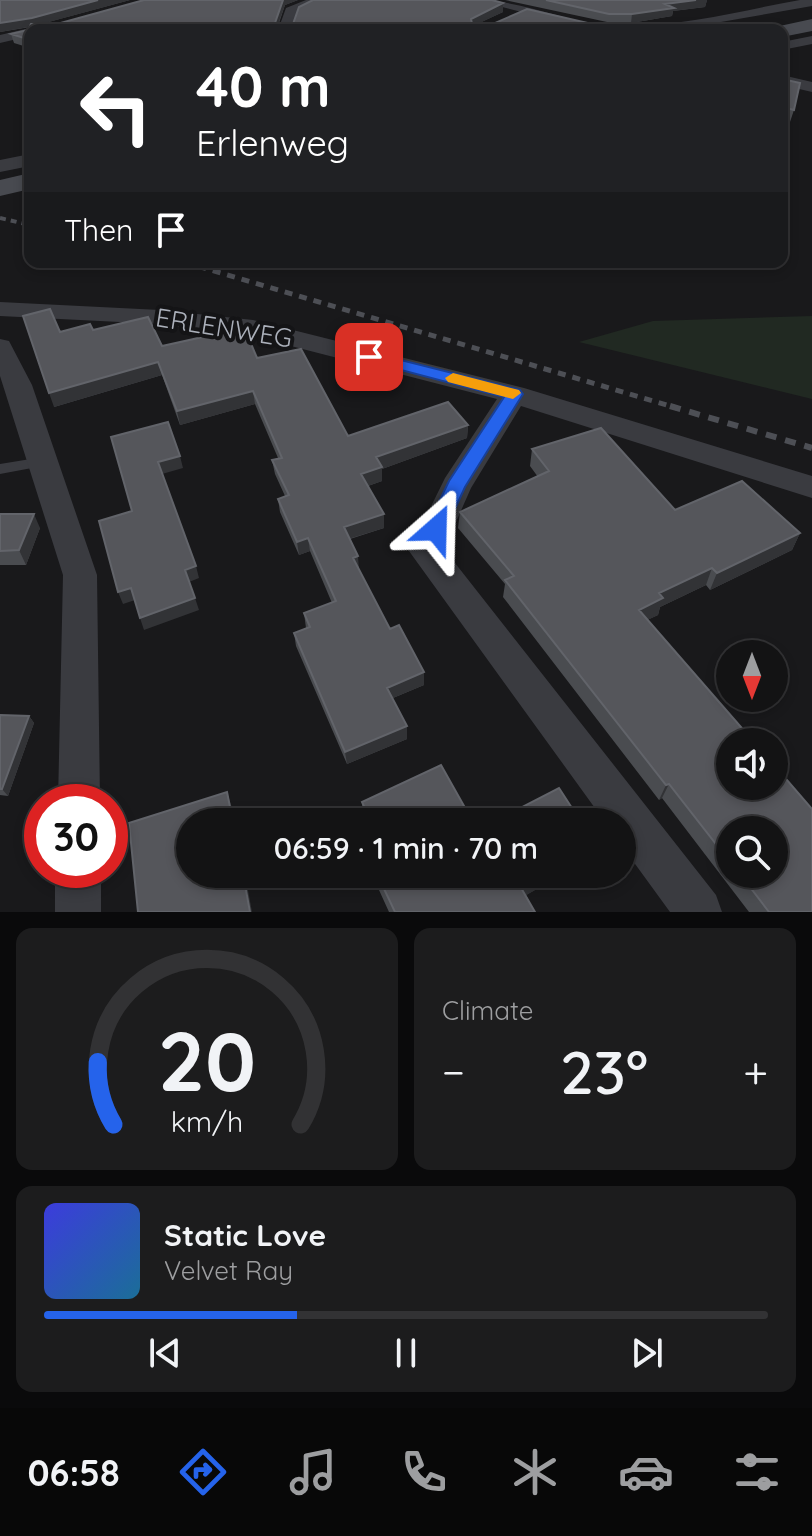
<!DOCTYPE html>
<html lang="en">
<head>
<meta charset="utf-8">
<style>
	:root { --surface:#131314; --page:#1c1c1d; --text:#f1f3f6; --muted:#9d9ea0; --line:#323234; --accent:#2563eb }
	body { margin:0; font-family:Quicksand,sans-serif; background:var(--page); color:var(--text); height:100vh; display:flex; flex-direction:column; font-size:30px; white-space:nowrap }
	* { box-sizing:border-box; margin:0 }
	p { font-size:26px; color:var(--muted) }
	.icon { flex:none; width:44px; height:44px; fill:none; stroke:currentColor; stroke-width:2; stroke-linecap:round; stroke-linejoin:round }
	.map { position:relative; height:912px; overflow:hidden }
	.panel { display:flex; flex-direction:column; gap:16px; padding:16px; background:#0a0a0b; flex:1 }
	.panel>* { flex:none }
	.hud { position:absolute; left:24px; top:24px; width:764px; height:244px; border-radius:16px; box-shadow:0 4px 12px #0003,0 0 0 2px var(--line); background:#202124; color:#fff; overflow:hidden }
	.needle { width:52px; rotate:180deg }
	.tools { position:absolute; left:716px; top:640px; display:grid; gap:16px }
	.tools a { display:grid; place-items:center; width:72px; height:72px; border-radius:50%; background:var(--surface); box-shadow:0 4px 12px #0003,0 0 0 2px var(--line); font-size:40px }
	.speed { position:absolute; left:24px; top:784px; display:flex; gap:16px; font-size:40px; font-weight:700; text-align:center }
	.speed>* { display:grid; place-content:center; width:104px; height:104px; border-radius:50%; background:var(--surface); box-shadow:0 4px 12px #0003,0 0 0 2px var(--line); line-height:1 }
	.speed .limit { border:12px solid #d22; background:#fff; color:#111 }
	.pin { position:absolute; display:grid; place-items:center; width:68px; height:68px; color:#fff; margin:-34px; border-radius:16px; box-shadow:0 4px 12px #0006 }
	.me { position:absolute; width:88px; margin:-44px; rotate:25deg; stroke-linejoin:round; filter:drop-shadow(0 0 6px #0008) }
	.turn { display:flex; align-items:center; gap:28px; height:168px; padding:0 40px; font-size:36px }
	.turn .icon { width:104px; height:104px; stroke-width:2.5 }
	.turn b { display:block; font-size:56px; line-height:68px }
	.then { display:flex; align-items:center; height:76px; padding:0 40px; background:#0003; gap:16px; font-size:30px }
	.big { font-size:60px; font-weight:600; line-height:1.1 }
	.panel .widget { flex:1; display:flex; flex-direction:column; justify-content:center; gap:12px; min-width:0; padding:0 28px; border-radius:16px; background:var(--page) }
	.panel .dial { align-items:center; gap:0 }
	.dial svg { height:208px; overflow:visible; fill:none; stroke:var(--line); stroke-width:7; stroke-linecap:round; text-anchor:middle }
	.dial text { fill:var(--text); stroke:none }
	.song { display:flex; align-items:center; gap:24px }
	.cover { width:96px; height:96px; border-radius:12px; background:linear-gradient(135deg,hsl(240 70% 55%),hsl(200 70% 35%)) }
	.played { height:8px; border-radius:4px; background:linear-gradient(90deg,var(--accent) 35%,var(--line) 35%) }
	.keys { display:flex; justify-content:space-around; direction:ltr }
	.heat { display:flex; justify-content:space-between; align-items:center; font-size:44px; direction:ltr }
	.panel .tiles { flex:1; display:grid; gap:16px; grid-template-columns:1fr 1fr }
	.widget:last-child { grid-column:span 2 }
	.trip { position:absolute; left:176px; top:808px; width:460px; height:80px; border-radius:40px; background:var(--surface); box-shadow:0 4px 12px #0003,0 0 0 2px var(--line); font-weight:600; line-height:80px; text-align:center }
	.tab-bar { display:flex; height:128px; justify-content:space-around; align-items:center; background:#080808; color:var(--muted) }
	.tab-bar .icon { width:56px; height:56px }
	.tab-bar .on { color:var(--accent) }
	.tab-bar b { font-size:36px; color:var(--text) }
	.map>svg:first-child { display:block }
	.green { fill:#212922 }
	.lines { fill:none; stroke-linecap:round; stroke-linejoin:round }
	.service { fill:#3a3b40; fill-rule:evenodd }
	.minor { fill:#3a3b40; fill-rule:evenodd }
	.secondary { fill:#484a50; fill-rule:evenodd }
	.rail-far2 { stroke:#4d4f55; stroke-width:4; stroke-dasharray:6 5; stroke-linecap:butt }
	.rail-far1 { stroke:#4d4f55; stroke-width:5; stroke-dasharray:8 7; stroke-linecap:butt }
	.rail { stroke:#4d4f55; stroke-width:6; stroke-dasharray:11 9; stroke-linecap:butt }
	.wall { fill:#4a4c50; fill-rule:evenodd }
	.shaded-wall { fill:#323336 }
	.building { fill:#55565b; stroke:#62646a; stroke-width:2 }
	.route { fill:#2563eb; stroke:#184099; stroke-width:2 }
	.slow { fill:#f59e0b }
	.labels { text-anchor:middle; stroke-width:8; stroke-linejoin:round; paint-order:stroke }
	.street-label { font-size:26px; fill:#abb0ba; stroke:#141416 }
</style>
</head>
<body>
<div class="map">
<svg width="812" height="912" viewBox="0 0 812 912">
	<rect width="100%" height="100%" fill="#19191b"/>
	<path class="green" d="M812,316V399L579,342L653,321Z"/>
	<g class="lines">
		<path class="service" d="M43,457L48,459L50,462L48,465L0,474V464Z"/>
		<path class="minor" d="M306,0H324L297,13L292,30H278L286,8Z
			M475,0C521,0 562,21 607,25C671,30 738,11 800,0H812V6L675,30H591Z
			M30,28L36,30H30V36L0,43V35Z
			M812,36V44L782,50V42Z
			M782,75L812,82V92L782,85Z
			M30,154V166L0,172V160Z
			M0,302L160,310L253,320L524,388L812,476V498L521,406L471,488L444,549L716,895L722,912H670L622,846V822H605L409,551L445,478L497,399L252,336L160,324L0,316Z
			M0,339L9,341L32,385L97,575L100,802H58L63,575L0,376Z
			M55,870H101V912H55Z"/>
		<path class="secondary" d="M812,19V31L782,37V30H773L775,27Z
			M30,173V189L0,196V180Z"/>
		<path class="rail-far2" d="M0,218L30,225"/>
		<path class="rail-far1" d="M184,262L677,408"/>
		<path class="rail" d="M670,406L812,448"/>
	</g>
	<path class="wall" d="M0,0H130L41,24H57L144,0H298L285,5L279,23L293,24L503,3V12L477,24H592L30,30V48L14,43L11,34L28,30L30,27L0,32Z
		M505,0H707L705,7L673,11L672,16L631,23L607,22Z
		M782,79L794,110L790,122L782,120Z
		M93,330L162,346L232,337L348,436L468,425L467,438L382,469V481L368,486L384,528L350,539L359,569L390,629L424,672V685L393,698L407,739L347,764L296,646L294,633L306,628L304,613L332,603L310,551L299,555L280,512L278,499L285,496L275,474L272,460L278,458L255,404L180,425L162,375L54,407L60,332Z
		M532,449L675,510L800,533L792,550L710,590L706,585L660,607L658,615L647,620L812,912H749L662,798L659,800L503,597L505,584L458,528L460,512L538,477L530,466ZM730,830L774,874H730Z
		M0,514L40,528L26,565H0Z
		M0,715L29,716L34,723L8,796L0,795Z
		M362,802L473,822H365L363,819Z
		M374,874H563L526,895L535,912H389L374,879Z"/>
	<path class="shaded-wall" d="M98,0H130L34,26L0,32V23Z
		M283,0H298L285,5L276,30L275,23Z
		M696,0H707L705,7L673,11L672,16L631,23L632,14L665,4Z
		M503,3V12L471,27V19Z
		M608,24L607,30H589Z
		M158,362L162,375L54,407L49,393Z
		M253,391L255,404L180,425L177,411Z
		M468,425L467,438L382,469V481L362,488L361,474L376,457Z
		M180,456L183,468L162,474L158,462Z
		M34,514L40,528L26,565L19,550Z
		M384,514V528L345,540L344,527Z
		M800,533L792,550L710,590L717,573Z
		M308,538L310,551L299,555L297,542Z
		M358,556L359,570L353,558Z
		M196,566L199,578L189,582L185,570Z
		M712,568L706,585L660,607L658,615L633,627L639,610L659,593Z
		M131,588L135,600L123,604L118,592Z
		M195,598L199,610L144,630L140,618Z
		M424,672V685L388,700L387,688Z
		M29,716L34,723L8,796L2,789Z
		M407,726V739L347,764L345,752Z
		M669,784L662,798L659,800L666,785Z
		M227,792L232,808L235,822H233Z
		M243,874H245L252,912H250Z
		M541,874H563L516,901L520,886Z"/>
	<path class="building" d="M0,0H98L32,18L0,23Z
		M144,0H283L275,23L293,24L299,7L313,0H492L503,3L471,19L472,24H493L527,9L592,24H608L589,30H30V40L11,34L28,30L31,24H57Z
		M546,0H696L665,4L674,8L632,14H609Z
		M782,79L800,83L794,110L782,107Z
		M50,309L60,332L90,324L93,330L148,317L162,346L230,331L232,337L247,334L257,358L301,349L348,436L448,402L468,425L376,457L382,467L361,474L384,514L344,527L358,556L353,558L390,629L399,625L424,672L387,688L407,726L345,752L294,633L310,627L304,613L336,601L308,538L297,542L278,499L289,495L272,460L282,458L253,391L177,411L158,362L49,393L23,316Z
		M168,422L180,456L158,462L196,566L185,570L195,598L140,618L131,588L118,592L99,521L132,511L111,437Z
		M601,428L675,510L742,481L800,533L717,573L712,568L659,593L663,598L639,610L754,742H730V786H774V765L812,809V912H769L740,874H774V830H730V862L669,784L666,785L505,580L514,576L460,512L549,471L532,449Z
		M0,514H34L19,550L0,551Z
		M0,715L29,716L2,789H0Z
		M441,765L473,822H371L362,802Z
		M559,788L581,822H493Z
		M227,792L233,822H190V874H243L250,912H138L129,823Z
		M377,874H541L520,886L535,912H395Z"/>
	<path class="route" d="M369,352L520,390L523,394L465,487L443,535H429L426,529L449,481L504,397L363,360V354Z"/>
	<path class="slow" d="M453,373L519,390L521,393L513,399L448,382L445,378Z"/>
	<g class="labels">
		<g class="street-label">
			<text transform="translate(224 328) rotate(9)" y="9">ERLENWEG</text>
		</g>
	</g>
</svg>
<div class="tools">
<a><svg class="needle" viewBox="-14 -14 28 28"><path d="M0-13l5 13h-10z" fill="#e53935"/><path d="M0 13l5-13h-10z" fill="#9d9ea0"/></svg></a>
<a><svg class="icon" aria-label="sound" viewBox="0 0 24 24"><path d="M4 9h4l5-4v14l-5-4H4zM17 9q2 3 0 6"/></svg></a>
<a><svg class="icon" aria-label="search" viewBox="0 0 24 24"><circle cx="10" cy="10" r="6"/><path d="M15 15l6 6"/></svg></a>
</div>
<div class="speed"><div class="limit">30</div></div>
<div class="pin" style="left:369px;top:357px;background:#d93025"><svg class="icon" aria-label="arrive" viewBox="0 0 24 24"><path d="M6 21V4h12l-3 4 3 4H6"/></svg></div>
<svg class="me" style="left:436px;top:529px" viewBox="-20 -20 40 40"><path d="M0-17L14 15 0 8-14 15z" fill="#2563eb" stroke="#fff" stroke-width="4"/></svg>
<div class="trip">06:59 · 1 min · 70 m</div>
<div class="hud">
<div class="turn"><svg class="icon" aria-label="left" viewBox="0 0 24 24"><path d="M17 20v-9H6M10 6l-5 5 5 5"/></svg><div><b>40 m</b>Erlenweg</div></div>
<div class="then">Then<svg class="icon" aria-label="arrive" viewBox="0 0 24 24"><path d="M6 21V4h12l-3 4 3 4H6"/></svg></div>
</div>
</div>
<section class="panel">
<div class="tiles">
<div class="widget dial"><svg viewBox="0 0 100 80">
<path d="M14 69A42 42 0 1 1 86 69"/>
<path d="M14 69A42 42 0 0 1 8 45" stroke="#2563eb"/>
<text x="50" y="56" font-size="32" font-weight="700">20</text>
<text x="50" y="72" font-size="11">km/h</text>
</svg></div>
<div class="widget"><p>Climate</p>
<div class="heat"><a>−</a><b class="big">23°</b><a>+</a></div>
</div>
<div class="widget">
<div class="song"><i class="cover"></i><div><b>Static Love</b><p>Velvet Ray</p></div></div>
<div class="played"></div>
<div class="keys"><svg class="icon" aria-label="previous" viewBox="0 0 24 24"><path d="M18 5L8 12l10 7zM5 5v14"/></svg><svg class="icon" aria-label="pause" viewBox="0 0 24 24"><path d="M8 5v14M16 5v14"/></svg><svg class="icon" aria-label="next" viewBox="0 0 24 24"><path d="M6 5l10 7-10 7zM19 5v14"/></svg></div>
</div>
</div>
</section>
<nav class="tab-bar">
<b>06:58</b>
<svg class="icon on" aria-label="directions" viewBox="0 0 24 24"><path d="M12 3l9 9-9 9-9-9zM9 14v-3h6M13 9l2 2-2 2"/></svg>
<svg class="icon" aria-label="music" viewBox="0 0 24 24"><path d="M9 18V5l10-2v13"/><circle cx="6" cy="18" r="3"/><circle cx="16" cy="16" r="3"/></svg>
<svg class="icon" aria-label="phone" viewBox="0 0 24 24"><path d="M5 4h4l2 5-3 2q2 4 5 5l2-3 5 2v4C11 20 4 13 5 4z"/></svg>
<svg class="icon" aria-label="climate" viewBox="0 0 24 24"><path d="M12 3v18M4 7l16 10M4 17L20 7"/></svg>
<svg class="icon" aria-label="car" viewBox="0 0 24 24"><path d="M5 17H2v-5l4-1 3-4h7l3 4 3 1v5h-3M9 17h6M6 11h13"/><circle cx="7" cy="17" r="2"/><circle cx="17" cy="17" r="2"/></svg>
<svg class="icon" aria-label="filters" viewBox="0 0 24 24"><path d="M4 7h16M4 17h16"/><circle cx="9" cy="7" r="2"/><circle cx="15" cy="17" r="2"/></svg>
</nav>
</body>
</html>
